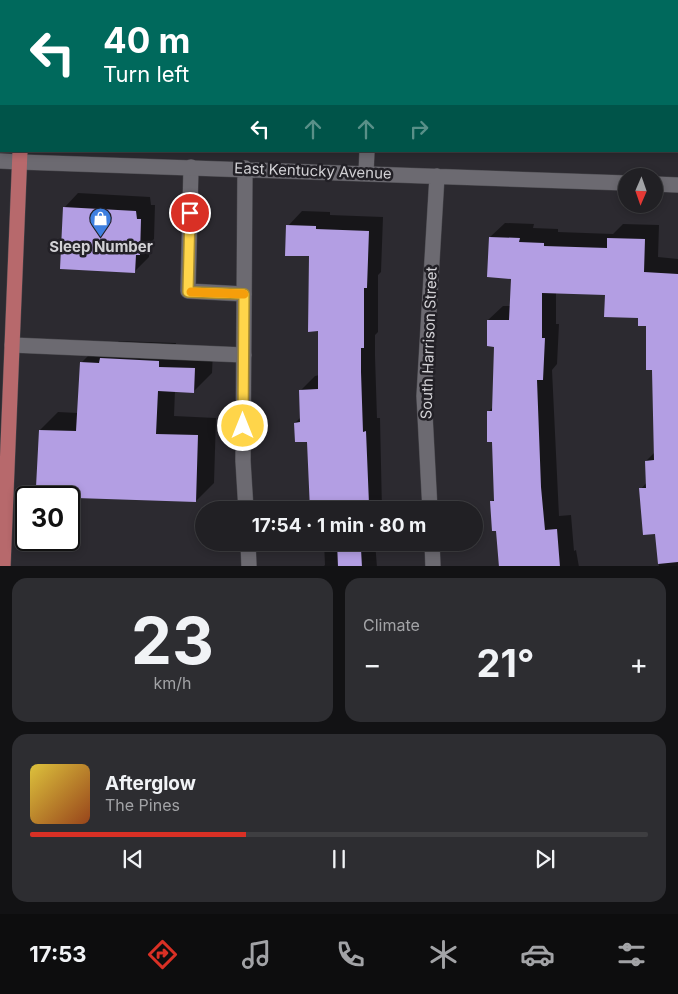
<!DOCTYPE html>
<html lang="en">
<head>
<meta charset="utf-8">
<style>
	:root { --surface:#212024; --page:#2d2d31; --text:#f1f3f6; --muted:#a2a3a6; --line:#3e3e41; --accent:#d93025 }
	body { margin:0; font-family:Inter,sans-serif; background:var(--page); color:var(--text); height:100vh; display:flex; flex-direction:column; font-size:19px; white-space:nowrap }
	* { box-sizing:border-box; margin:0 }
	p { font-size:16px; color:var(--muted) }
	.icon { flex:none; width:28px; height:28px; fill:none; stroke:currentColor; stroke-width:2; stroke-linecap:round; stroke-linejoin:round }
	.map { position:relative; height:566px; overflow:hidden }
	.drawer { display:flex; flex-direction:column; gap:12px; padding:12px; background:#121214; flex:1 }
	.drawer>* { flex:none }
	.banner { position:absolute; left:0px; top:0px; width:679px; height:152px; box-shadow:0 2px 8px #0003,0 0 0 1px var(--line); background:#00695c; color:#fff; overflow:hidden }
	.needle { width:32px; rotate:182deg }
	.fabs { position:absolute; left:618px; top:168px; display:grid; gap:10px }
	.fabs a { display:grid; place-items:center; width:45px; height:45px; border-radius:50%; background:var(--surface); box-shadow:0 2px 8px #0003,0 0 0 1px var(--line); font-size:25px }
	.speed { position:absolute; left:15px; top:486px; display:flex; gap:10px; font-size:25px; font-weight:700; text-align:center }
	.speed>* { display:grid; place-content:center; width:65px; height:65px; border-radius:50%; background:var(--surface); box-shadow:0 2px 8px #0003,0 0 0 1px var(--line); line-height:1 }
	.speed .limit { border:2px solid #111; border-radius:8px; background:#fff; color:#111 }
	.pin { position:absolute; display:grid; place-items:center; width:42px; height:42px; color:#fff; margin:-21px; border:2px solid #fff; border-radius:50%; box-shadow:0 1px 5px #0007 }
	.me { position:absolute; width:55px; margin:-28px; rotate:0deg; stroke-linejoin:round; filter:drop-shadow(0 0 4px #0008) }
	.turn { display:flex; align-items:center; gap:18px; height:105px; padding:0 20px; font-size:22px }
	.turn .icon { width:65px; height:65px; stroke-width:2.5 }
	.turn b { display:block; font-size:35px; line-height:42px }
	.lanes { display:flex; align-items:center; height:48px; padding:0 20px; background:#0003; justify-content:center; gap:25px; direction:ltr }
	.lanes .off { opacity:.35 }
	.big { font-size:38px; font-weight:700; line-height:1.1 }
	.drawer .tile { flex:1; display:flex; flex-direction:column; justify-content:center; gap:8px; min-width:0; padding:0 18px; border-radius:15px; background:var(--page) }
	.drawer .dial { align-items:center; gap:0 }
	.dial b { font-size:65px; line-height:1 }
	.song { display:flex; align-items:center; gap:15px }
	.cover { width:60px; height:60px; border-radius:8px; background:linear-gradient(135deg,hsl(50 70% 55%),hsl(20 70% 35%)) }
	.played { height:5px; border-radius:2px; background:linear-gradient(90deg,var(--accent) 35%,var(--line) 35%) }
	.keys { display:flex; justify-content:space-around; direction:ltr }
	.heat { display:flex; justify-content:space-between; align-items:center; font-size:28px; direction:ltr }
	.drawer .tiles { flex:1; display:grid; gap:12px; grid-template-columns:1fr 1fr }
	.tile:last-child { grid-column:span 2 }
	.trip { position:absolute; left:195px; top:501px; width:288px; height:50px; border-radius:25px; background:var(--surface); box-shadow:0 2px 8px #0003,0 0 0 1px var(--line); font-weight:700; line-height:50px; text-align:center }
	.menu { display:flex; height:80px; justify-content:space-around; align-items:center; background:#0d0d0e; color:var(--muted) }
	.menu .icon { width:35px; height:35px }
	.menu .on { color:var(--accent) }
	.menu b { font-size:22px; color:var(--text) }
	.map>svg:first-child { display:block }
	.shadow { fill:#0007 }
	.building { fill:#b39ee3 }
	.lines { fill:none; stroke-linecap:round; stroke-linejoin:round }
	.lane-casing { stroke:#49484d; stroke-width:16 }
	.street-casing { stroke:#49484d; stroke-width:16 }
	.secondary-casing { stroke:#49484d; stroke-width:16 }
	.primary-casing { stroke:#49484d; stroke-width:16 }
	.lane { stroke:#6c6a71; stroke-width:15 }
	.street { stroke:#6c6a71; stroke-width:15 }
	.secondary { stroke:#6c6a71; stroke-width:15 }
	.primary { stroke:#b7696c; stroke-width:15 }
	.route-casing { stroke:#a68a30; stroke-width:12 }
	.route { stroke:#ffd54a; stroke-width:9 }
	.slow { stroke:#f59e0b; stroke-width:9 }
	.labels { text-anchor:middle; stroke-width:5; stroke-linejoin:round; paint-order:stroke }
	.street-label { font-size:15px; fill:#d2d1d5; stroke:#222026 }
	.poi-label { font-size:15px; font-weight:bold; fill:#d2d1d5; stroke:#222026 }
</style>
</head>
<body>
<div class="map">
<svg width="678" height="567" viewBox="0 0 678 567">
	<rect width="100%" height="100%" fill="#2c2a30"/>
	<path class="shadow" d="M103,0H150L101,1Z
		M209,0H322L207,1Z
		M484,0H530L484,1Z
		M633,0H678V131V1Z
		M78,193L150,197L151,205H155L154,239L150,243L149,257L135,271L64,208Z
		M302,211L330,212V215L383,217L381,272L378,275V332L375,335V356L377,418H380L382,510H323L308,441L295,423L301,417V390L315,376L320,375V330L310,255L288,226Z
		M505,223L534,224L533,228L558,229V232L613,234L623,224L659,225L658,257L678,259V567H659L656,532L641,489L647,482L646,461L655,452L653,369L647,325L639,317L606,294L556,292V324H559L557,364L552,370L559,516L571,515L574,551L576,550L579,567H500L497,530L491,502L496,498L493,440L488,412L494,406L495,346L488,320L503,306H511L512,277L490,237Z
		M119,341L176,343V349L213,350L212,373L194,391H175L174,416L216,418L214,483L196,501L48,487L40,430L58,412L78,413L81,363L99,345H114Z
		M324,542H375L377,567H323L325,565Z"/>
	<path class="building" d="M63,207L136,211L137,219H141L140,255H136L135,273L60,269Z
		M286,225L316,226V229L369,231L367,288H364V348H361V372L363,432L366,431L369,504L363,505V510H310L307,442H295L294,423L300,422L299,390L318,389V331L308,332L309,256H285Z
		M489,237L520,238L519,242L544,243V246L607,248V238L645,239L644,272L678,274V562L658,564L655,534L643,535L639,488H646L645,461L654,460L652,370H646V326H638V318L604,317L605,295L542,293V338H545L543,380H537L541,487L545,530L557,529L560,567H499L496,531H492L490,501H494L492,442H487V411H492L494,347L487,346V320H509L511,279L487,277Z
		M100,358L159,361V367L195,368L194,393L158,391L156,434L198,435L196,502L46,497L47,488L36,487L39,430L76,431L80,362L99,363Z
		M337,542H364L365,548L361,549L362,567H338Z"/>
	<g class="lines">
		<defs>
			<path id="lane" d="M191,167L188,291L244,294
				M12,345L244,355"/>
			<path id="street" d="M374,1V0
				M20,162L626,183
				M245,168L243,461L246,510
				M366,173L367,151
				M654,184L678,185
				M430,510L424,396L437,176
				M248,542L249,567
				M432,542L433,567"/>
			<path id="secondary" d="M0,161L20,162"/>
			<path id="primary" d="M26,1V0
				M3,567L20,151"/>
		</defs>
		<use href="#lane" class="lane-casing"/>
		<use href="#street" class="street-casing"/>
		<use href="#secondary" class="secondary-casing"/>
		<use href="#primary" class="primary-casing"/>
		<use href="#lane" class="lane"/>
		<use href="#street" class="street"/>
		<use href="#secondary" class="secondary"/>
		<use href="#primary" class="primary"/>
	</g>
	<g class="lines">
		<defs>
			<path id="route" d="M190,213L188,292L244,294L243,426"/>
		</defs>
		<use href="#route" class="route-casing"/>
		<use href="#route" class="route"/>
		<path class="slow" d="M191,292L244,294"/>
	</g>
	<defs>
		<symbol id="shop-pin" viewBox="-11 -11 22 30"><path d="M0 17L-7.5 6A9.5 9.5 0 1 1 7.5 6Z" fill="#3f7fe0" stroke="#222026"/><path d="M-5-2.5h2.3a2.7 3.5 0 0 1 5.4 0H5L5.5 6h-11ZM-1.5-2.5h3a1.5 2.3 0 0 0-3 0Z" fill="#fff"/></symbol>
	</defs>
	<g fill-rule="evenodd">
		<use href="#shop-pin" x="88" y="206" width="25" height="34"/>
	</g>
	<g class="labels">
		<g class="street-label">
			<text transform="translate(313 171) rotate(2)" y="5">East Kentucky Avenue</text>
			<text transform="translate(429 343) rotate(-88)" y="5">South Harrison Street</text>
		</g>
		<g class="poi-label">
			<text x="101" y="252">Sleep Number</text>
		</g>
	</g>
</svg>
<div class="fabs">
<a><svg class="needle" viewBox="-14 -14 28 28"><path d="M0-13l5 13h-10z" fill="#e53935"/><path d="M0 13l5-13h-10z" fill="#a2a3a6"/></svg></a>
</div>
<div class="speed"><div class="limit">30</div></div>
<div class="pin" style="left:190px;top:213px;background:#d93025"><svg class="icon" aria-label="arrive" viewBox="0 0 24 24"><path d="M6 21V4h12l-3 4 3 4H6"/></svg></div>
<svg class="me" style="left:243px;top:426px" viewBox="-20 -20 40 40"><circle r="17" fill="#ffd54a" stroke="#fff" stroke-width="3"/><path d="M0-11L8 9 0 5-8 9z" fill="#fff"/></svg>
<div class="trip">17:54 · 1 min · 80 m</div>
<div class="banner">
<div class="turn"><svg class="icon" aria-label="left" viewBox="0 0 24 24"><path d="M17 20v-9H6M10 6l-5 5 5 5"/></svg><div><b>40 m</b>Turn left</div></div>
<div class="lanes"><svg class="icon" aria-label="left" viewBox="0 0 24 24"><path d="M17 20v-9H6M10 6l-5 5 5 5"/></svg><svg class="icon off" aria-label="ahead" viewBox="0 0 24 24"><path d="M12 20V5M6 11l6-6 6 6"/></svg><svg class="icon off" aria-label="ahead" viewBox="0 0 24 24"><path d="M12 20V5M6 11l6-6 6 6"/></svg><svg class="icon off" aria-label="right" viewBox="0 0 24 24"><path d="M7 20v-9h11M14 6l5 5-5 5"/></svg></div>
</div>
</div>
<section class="drawer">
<div class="tiles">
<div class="tile dial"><b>23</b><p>km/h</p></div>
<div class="tile"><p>Climate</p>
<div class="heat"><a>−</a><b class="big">21°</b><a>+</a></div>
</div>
<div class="tile">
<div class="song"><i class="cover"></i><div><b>Afterglow</b><p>The Pines</p></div></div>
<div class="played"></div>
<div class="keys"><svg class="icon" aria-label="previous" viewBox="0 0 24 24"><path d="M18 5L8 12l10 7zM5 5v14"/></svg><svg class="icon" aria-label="pause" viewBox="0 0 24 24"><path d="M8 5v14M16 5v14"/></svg><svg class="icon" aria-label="next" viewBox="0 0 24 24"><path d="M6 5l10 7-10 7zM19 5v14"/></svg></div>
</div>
</div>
</section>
<nav class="menu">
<b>17:53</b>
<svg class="icon on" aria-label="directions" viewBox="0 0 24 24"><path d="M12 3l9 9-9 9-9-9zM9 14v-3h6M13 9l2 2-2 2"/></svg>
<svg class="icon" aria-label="music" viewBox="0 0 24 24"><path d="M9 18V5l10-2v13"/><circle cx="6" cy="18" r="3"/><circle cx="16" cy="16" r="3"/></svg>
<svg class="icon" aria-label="phone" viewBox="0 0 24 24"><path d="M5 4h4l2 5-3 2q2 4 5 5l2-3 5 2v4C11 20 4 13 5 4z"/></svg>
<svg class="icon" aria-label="climate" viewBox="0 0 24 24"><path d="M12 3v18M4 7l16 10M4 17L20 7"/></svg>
<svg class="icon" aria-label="car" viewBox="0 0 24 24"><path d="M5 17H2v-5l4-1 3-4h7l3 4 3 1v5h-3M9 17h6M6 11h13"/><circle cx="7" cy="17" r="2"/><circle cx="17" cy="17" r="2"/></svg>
<svg class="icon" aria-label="filters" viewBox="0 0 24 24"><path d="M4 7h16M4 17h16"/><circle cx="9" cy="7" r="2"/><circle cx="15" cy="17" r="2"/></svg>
</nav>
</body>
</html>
